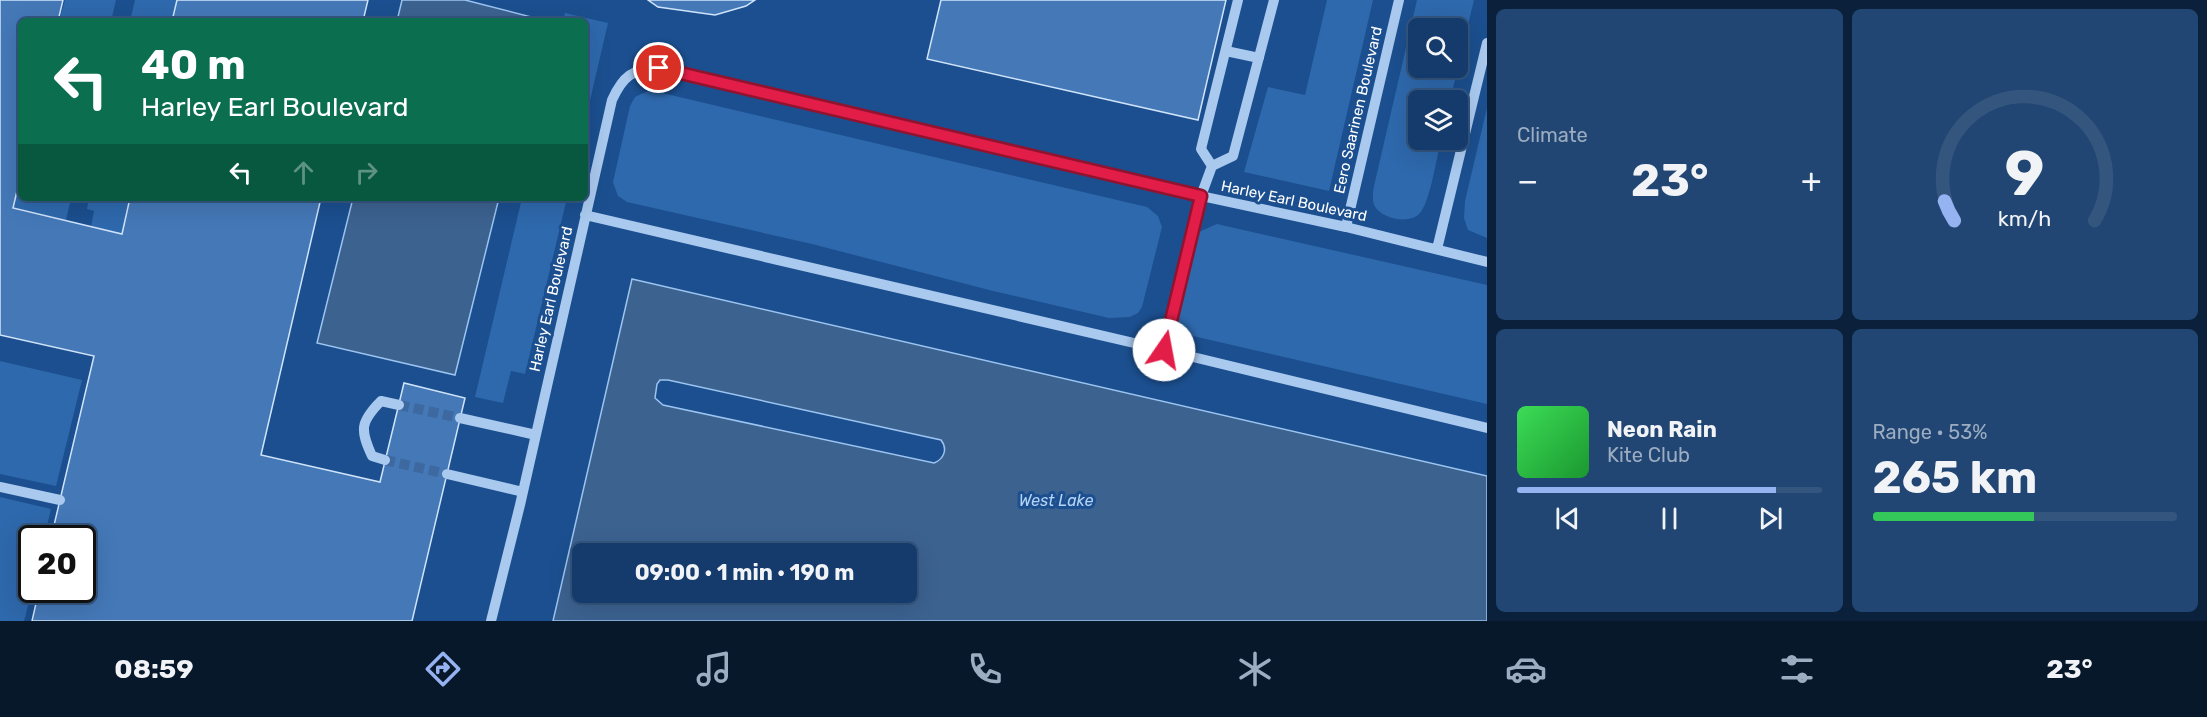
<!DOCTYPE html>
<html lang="en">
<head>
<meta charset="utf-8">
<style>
	:root { --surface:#143b6b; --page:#214673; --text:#f1f3f6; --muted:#9dadc1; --line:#33557e; --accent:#95b2f1 }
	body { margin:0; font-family:Rubik,sans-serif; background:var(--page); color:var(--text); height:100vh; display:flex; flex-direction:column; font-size:22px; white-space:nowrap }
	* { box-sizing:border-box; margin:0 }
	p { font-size:20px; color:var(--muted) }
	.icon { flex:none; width:33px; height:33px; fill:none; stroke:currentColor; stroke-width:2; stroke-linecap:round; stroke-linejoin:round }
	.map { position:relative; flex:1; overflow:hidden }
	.details { display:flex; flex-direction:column; gap:9px; padding:9px; background:#0b203b; width:720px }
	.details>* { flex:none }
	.guide { position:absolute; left:18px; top:18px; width:570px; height:183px; border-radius:9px; box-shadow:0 6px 24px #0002,0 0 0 2px var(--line); background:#0b6e4f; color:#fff; overflow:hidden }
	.fabs { position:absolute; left:1408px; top:18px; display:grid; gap:12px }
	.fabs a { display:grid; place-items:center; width:60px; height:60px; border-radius:9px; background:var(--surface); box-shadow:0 6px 24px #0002,0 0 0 2px var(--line); font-size:30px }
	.speed { position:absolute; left:18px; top:525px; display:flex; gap:12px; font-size:30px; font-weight:700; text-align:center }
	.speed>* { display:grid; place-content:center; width:78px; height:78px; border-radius:50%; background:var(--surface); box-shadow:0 6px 24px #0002,0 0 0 2px var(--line); line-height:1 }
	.speed .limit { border:3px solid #111; border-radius:9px; background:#fff; color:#111 }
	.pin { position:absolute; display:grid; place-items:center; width:51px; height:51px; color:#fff; margin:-26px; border:3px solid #fff; border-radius:50%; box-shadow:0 2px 6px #0007 }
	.me { position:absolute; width:66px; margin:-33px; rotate:12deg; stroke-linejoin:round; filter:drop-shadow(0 0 4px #0008) }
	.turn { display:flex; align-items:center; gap:21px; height:126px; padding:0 24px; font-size:27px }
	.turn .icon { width:78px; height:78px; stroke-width:2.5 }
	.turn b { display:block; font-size:42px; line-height:51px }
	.lanes { display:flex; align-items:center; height:57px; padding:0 24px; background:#0003; justify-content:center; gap:30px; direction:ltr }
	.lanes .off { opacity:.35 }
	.big { font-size:45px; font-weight:700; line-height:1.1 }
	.details .widget { flex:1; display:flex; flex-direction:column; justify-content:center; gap:9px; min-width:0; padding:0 21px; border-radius:9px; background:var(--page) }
	.details .dial { align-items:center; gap:0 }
	.dial svg { height:156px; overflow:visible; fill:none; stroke:var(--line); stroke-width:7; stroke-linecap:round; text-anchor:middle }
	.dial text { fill:var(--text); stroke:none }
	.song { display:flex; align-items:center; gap:18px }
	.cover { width:72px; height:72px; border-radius:9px; background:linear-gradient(135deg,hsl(130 70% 55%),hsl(130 70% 35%)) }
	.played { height:6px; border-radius:3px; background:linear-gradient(90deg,var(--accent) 85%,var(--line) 85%) }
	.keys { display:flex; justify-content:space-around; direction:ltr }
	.heat { display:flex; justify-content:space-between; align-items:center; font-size:33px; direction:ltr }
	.charge { height:9px; border-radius:4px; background:linear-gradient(90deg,#34c759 53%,var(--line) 0) }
	.details .tiles { flex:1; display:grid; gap:9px; grid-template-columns:repeat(2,1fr) }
	.trip { position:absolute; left:572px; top:543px; width:345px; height:60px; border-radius:9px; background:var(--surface); box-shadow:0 6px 24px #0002,0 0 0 2px var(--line); font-weight:700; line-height:60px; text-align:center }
	.menu { display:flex; height:96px; justify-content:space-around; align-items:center; background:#08182b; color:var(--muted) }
	.menu .icon { width:42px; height:42px }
	.menu .selected { color:var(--accent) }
	.menu b { font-size:27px; color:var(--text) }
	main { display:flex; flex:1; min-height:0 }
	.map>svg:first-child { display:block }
	.green { fill:#2e69ad }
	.water { fill:#3c6290; stroke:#9cc4f0; stroke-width:1.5; fill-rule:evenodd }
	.building { fill:#4478b7; stroke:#cfe3fa; stroke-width:1.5 }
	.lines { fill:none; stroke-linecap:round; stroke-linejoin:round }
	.minor-tunnel { stroke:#3d69a0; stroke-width:10; stroke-dasharray:10 5; stroke-linecap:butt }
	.minor { stroke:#a9c9ee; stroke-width:10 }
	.route-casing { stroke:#92132f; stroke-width:15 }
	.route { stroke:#e11d48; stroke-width:10 }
	.labels { text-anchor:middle; stroke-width:6; stroke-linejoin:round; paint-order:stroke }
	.street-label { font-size:15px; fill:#fff; stroke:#1b4f8f }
	.water-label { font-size:16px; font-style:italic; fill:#b5d3f5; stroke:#1b4f8f }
</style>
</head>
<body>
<main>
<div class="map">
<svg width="1487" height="621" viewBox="0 0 1487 621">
	<rect width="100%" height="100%" fill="#1b4f8f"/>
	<path class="green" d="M65,0H116L111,21H59Z
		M135,0H177L172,21H130Z
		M1327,0H1373L1329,191L1244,172L1268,87L1305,95Z
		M1417,0H1474L1458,66V28H1419V68H1458L1450,100H1419V140H1441C1437,156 1430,202 1420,213C1410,225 1381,219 1374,205C1372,199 1373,193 1374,186Z
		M565,13L608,23L585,122V21H563Z
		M648,91H654L1147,207L1158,216L1162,227L1142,307L1138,313L1130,317L1109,318L993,291L812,244L627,202L618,196L613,182L630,106L635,97Z
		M1487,108V238L1468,230L1464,218L1465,201Z
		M21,175V198H71L66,220L13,208Z
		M89,198H130L122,234L91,226L94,211L87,209Z
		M522,198H567L525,374L511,371L503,403L475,397Z
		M1217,224L1487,285V404L1193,336C1184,331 1178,327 1176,317L1194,239L1201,231Z
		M0,361L82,380L56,486L0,474Z
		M0,497L51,509L44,538H32V590L24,621H0Z"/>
	<path class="water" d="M402,0H465L539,19V21H397Z
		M353,198H499L455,375L317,343Z
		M632,279L1487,476V621H553ZM660,380H668L941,440C948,449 944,459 934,463L663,405L655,398L657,384ZM582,554H906V592H582Z"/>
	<path class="building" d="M0,0H63L58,21H21V174L13,208L122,234L130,198H321L261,455L380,482L404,383L465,398L412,621H32L39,590H82V538H51L94,356L0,335Z
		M177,0H368L363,21H172Z
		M648,0H755L746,6L715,15L658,7Z
		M941,0H1226L1198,120L927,59Z"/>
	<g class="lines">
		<path class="minor-tunnel" d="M399,405L460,418
			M385,460L447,474"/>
		<path class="minor" d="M1226,51L1259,58
			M1212,166L1201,149L1238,0
			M585,215L1164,350L1487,428
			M1346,227L1399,0
			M1437,249L1487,43
			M1164,350L1201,196L1212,166L1233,156L1274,0
			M460,418L536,435
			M385,460L372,456C360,430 360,422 381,401L399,405
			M447,474L523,492
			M0,487L60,500
			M491,621L520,505L612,100C623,76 632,69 659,68L1201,196L1346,227L1487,262"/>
	</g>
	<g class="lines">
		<defs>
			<path id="route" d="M659,68L1201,196L1164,350"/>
		</defs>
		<use href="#route" class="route-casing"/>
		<use href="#route" class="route"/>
	</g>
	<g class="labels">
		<g class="street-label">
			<text transform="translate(1358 110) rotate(-77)" y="5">Eero Saarinen Boulevard</text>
			<text transform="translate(1294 201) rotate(12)" y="5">Harley Earl Boulevard</text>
			<text transform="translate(551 299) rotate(-77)" y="5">Harley Earl Boulevard</text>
		</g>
		<g class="water-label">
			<text x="1056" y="506">West Lake</text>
		</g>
	</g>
</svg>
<div class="fabs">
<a><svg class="icon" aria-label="search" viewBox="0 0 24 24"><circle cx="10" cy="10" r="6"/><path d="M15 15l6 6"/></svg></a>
<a><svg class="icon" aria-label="layers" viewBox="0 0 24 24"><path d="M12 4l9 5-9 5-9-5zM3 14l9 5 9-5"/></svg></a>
</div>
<div class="speed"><div class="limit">20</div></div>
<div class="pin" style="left:659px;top:68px;background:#d93025"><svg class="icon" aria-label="arrive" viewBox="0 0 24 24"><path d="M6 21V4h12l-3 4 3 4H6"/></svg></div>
<svg class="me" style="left:1164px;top:350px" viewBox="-20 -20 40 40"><circle r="19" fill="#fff"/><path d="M0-13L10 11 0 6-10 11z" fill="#e11d48"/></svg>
<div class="trip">09:00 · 1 min · 190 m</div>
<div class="guide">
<div class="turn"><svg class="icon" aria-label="left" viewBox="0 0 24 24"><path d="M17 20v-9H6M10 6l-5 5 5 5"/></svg><div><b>40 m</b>Harley Earl Boulevard</div></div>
<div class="lanes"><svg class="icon" aria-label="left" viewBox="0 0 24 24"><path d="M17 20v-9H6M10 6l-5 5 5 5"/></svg><svg class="icon off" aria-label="ahead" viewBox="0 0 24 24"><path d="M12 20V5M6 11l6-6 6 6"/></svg><svg class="icon off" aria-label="right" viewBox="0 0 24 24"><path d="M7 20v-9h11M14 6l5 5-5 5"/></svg></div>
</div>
</div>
<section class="details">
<div class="tiles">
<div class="widget"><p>Climate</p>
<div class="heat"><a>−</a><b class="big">23°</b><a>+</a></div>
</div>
<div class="widget dial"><svg viewBox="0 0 100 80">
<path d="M14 69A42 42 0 1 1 86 69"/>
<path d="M14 69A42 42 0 0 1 9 59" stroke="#95b2f1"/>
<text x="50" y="56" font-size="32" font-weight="700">9</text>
<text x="50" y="72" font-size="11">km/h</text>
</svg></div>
<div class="widget">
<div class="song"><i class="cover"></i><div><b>Neon Rain</b><p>Kite Club</p></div></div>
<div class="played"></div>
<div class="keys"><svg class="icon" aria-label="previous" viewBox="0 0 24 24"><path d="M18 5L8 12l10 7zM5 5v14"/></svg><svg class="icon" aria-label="pause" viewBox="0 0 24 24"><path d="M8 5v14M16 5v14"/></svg><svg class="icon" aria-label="next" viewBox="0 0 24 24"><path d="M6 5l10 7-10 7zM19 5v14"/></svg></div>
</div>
<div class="widget"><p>Range · 53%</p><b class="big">265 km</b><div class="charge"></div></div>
</div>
</section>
</main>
<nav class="menu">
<b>08:59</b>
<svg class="icon selected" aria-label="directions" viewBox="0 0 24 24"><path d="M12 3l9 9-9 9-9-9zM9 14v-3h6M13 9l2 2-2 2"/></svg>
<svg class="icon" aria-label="music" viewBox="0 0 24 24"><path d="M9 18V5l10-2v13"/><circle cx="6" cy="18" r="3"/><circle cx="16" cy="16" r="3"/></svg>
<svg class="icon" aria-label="phone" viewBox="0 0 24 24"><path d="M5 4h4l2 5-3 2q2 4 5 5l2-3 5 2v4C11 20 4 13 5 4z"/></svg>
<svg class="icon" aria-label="climate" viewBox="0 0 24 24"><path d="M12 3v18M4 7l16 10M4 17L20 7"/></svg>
<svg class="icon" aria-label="car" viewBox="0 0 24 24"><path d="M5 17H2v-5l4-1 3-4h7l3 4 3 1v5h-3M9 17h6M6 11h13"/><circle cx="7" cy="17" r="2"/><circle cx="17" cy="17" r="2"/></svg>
<svg class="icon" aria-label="filters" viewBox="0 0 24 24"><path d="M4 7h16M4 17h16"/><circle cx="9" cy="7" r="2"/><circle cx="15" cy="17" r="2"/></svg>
<b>23°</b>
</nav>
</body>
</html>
